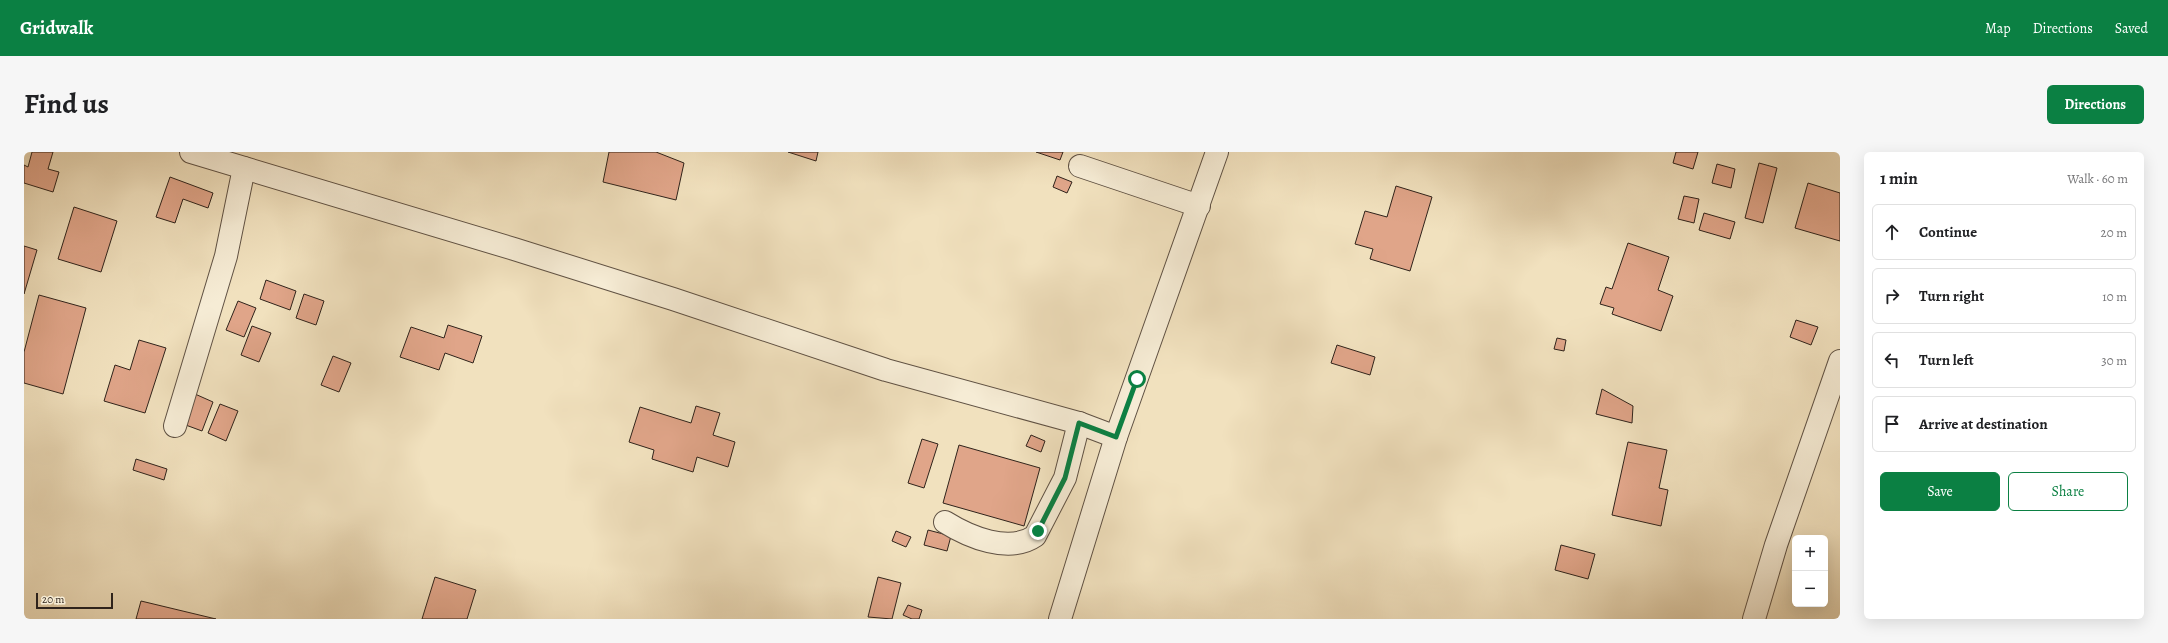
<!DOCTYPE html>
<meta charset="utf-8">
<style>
:root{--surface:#fff;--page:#f6f6f6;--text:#202124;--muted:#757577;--line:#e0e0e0;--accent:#0b8043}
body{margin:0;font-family:Alegreya,serif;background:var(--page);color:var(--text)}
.controls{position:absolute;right:12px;bottom:12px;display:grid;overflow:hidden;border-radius:6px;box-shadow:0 4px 16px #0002}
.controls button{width:36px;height:36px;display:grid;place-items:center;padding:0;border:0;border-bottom:1px solid var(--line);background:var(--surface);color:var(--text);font:20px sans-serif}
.scale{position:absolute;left:12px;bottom:10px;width:77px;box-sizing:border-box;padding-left:4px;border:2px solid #2f231b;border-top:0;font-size:11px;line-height:14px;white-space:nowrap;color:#2f231b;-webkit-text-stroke:3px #f6ecd5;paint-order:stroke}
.stop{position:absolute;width:12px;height:12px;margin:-9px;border:3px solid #0b8043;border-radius:50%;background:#fff}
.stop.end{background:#0b8043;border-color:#fff;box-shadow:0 1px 4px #0008}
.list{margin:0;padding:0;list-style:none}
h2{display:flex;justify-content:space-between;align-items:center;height:52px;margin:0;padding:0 16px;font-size:17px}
h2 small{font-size:13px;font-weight:400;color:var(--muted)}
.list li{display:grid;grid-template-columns:26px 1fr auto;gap:12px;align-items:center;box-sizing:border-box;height:56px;margin:0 8px 8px;padding:0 8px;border:1px solid var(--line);border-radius:6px}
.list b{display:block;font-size:15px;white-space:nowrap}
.list em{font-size:13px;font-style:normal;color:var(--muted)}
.actions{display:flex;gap:8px;padding:12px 16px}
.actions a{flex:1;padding:9px 0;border:1px solid var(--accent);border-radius:6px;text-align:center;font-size:14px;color:var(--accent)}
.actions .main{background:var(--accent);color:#fff}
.icon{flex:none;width:22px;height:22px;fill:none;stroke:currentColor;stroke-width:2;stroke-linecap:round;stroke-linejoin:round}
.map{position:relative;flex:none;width:1816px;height:467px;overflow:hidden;border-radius:6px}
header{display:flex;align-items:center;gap:24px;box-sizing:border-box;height:56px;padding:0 20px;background:var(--accent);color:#fff}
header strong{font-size:19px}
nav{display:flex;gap:22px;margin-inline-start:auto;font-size:14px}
.intro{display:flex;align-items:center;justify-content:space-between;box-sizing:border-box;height:96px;padding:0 24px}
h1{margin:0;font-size:28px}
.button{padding:10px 18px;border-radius:6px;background:var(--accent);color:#fff;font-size:14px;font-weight:700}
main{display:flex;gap:24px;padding:0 24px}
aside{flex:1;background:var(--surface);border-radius:6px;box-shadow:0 4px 16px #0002}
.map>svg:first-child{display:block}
.building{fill:#e0a589;stroke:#2f231b}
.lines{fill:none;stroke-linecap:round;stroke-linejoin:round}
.minor-casing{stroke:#605244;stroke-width:24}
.minor{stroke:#f6ecd5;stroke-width:22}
.route{stroke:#0b8043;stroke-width:5}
</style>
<header>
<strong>Gridwalk</strong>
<nav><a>Map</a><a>Directions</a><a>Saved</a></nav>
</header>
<div class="intro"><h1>Find us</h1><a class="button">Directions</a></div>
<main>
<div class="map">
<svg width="1816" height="467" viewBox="0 0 1816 467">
<rect width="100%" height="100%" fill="#f1e1be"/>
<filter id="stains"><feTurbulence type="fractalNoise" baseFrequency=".005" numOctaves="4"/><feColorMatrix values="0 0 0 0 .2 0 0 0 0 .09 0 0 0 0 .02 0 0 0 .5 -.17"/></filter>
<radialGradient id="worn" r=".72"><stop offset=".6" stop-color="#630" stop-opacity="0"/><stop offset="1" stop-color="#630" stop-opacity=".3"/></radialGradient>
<g class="building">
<polygon points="8,0 29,0 24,17 35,20 29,40 0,31 0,13 4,15"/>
<polygon points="585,0 632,0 660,11 652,48 579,30"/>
<polygon points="764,0 794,0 792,9"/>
<polygon points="1012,0 1039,0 1036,8"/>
<polygon points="1652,0 1674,0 1669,17 1649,11"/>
<polygon points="1735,11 1753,16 1739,71 1721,66"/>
<polygon points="1693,12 1711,17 1707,36 1688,31"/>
<polygon points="1033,24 1048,30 1043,41 1029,35"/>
<polygon points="146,25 189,41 184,56 159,47 151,71 132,65"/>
<polygon points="1784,31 1816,41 1816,89 1771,76"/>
<polygon points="1372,34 1408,45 1386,119 1346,107 1349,97 1331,92 1341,59 1363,65"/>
<polygon points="1660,44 1675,47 1670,71 1654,67"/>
<polygon points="50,55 93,69 77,120 34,107"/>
<polygon points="1680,61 1711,70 1706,87 1675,78"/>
<polygon points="1604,91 1645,105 1634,138 1649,144 1637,179 1588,162 1590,156 1576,152 1582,135 1588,137"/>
<polygon points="0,94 13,98 0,142"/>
<polygon points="242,128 272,139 266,158 236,147"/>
<polygon points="280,142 300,149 292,173 272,166"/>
<polygon points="15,143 62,156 39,242 0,231 0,200"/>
<polygon points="214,149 232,156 220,185 202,178"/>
<polygon points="1772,168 1794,175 1787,193 1766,185"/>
<polygon points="424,173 458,184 449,211 421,201 415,218 376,205 387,175 420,186"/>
<polygon points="228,174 247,181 235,210 217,203"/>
<polygon points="1533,186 1542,188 1540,199 1530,197"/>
<polygon points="115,188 142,196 121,261 80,249 91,213 106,218"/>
<polygon points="1313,193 1351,205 1346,223 1307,211"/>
<polygon points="309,204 327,211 315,240 297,233"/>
<polygon points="1578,237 1609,254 1608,271 1572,262"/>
<polygon points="171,242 189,250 178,279 159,272"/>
<polygon points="196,252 214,259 202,289 184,281"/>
<polygon points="672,254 696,261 689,283 711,290 704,315 673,305 669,320 628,307 630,298 605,290 616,255 667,271"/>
<polygon points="1007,283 1021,289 1017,300 1002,294"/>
<polygon points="898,287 914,292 900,336 884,331"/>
<polygon points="1604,290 1643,298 1635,336 1644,338 1637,374 1588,363"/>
<polygon points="935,293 1016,316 1000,374 919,351"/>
<polygon points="112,307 143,317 140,328 109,318"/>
<polygon points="904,378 927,384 923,399 900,393"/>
<polygon points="872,379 887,385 882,395 868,389"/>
<polygon points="1537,393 1571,402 1564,427 1531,418"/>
<polygon points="411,425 452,438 443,467 398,467"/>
<polygon points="854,425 877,431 868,467 844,465"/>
<polygon points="117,449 192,467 112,467"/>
<polygon points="884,453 898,458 895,467 888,467 879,463"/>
</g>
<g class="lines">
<defs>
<g id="minor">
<polyline points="167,0 490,97 649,147 862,218 1055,271 1092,285"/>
<polyline points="1056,14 1175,54"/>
<polyline points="151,274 202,104 220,16"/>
<path d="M921,370c24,15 64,32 90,14l30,-58 14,-55"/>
<polyline points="1036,467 1092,285 1193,0"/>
<polyline points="1730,467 1752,393 1816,209"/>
</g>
</defs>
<use href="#minor" class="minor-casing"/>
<use href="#minor" class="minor"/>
</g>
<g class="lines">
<polyline class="route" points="1014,379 1041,326 1055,271 1092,285 1113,227"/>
</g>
<rect width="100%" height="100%" filter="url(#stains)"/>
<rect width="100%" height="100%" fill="url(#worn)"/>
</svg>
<div class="controls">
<button>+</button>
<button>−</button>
</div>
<div class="scale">20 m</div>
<div class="stop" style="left:1113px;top:227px"></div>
<div class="stop end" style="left:1014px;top:379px"></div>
</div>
<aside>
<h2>1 min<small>Walk · 60 m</small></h2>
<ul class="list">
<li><svg class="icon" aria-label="ahead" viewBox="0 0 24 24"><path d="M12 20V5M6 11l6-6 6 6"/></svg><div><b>Continue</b></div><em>20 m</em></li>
<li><svg class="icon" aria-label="right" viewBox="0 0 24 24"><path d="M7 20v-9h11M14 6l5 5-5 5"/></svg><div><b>Turn right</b></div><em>10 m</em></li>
<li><svg class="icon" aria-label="left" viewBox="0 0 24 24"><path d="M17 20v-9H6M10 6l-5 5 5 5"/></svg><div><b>Turn left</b></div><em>30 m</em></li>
<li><svg class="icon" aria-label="arrive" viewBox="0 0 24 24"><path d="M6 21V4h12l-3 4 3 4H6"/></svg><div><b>Arrive at destination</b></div></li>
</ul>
<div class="actions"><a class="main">Save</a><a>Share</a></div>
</aside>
</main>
